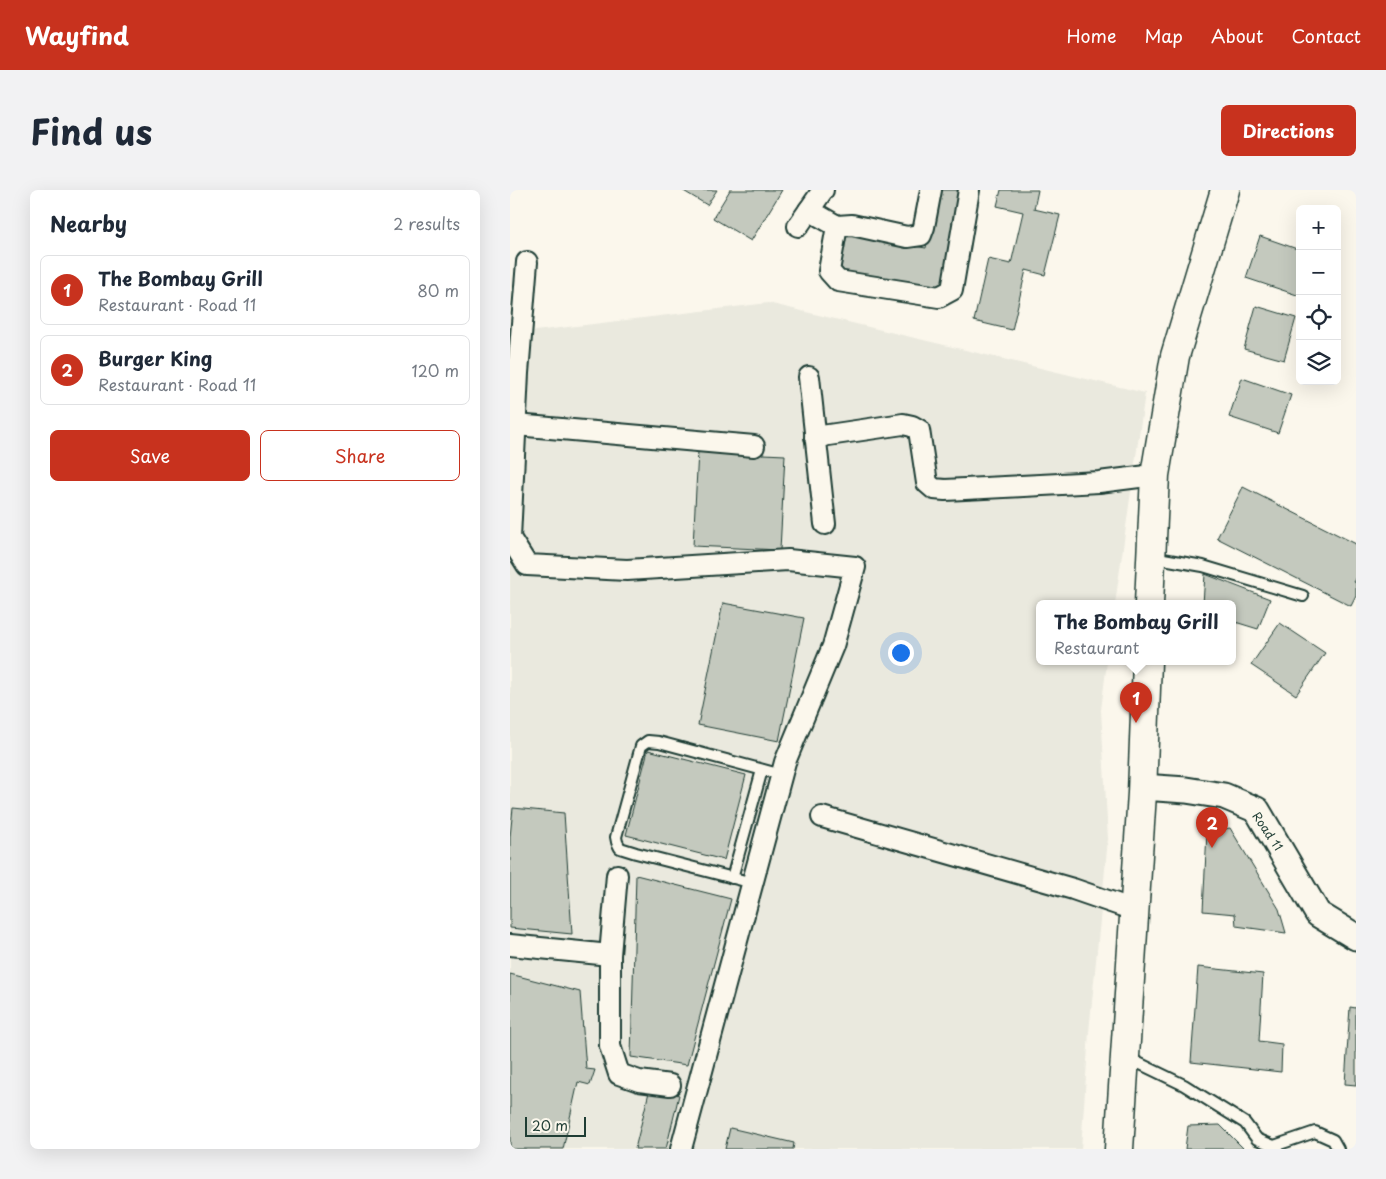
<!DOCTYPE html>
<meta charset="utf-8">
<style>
:root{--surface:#fff;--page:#f2f2f3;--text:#1f2937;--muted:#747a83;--line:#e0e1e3;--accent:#c8321e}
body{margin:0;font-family:"Playpen Sans",sans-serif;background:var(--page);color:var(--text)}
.controls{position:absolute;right:15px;top:15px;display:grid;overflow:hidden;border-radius:8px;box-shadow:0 5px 20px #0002}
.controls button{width:45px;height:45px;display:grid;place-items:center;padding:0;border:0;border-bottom:1px solid var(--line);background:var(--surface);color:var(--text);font:25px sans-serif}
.scale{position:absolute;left:15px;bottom:12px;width:61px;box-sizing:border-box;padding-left:5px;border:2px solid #1f3d34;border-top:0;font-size:14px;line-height:18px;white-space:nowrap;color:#1f3d34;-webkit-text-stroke:4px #fbf7ec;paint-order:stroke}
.you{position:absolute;left:390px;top:462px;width:18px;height:18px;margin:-12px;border:4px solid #fff;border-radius:50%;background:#1a73e8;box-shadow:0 0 0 8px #1a73e833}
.badge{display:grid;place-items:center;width:32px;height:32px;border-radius:50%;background:var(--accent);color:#fff;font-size:16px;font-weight:700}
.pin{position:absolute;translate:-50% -41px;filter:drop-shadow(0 1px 2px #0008)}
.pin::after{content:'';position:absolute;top:26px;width:18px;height:15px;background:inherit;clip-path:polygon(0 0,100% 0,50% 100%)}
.popup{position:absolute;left:526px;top:410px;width:200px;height:65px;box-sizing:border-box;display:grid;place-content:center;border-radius:8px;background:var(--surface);filter:drop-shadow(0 1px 4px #0005);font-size:16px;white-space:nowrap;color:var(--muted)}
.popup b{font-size:19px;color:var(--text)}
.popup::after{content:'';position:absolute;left:50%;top:100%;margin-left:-10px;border:10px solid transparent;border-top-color:var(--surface)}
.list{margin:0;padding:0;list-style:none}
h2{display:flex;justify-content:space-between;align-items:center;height:65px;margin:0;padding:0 20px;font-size:21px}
h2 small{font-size:16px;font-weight:400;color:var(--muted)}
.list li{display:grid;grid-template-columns:32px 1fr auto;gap:15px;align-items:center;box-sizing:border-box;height:70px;margin:0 10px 10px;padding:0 10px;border:1px solid var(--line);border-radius:8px}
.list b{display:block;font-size:19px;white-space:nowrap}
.list p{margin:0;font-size:16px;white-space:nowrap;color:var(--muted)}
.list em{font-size:16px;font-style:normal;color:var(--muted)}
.actions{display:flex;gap:10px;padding:15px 20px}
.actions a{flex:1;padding:11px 0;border:1px solid var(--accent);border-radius:8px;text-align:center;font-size:18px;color:var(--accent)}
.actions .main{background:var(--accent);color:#fff}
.icon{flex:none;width:28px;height:28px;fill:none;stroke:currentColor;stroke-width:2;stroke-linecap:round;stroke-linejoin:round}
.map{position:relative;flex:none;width:846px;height:959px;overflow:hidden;border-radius:8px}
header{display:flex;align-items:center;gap:30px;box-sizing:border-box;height:70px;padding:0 25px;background:var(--accent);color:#fff}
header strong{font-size:24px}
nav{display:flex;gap:28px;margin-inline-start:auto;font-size:18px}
.intro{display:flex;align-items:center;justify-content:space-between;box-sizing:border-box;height:120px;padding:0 30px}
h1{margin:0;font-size:35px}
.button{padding:12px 22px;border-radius:8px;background:var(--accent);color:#fff;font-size:18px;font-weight:700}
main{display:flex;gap:30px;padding:0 30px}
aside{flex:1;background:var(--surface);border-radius:8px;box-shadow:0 5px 20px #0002}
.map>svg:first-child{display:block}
.built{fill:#eae9de}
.building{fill:#c4c9be;stroke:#1f3d34}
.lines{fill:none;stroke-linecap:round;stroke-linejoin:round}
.service-casing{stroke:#1f3d34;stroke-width:14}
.minor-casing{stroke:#1f3d34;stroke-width:24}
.tertiary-casing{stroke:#1f3d34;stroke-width:29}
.secondary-casing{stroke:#1f3d34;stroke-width:31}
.service{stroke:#fbf7ec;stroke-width:10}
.minor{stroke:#fbf7ec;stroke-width:20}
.tertiary{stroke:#fbf7ec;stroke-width:25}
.secondary{stroke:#fbf7ec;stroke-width:28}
.labels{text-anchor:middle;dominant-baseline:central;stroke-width:5;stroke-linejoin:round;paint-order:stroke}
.street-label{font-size:12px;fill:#1f3d34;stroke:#fbf7ec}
</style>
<header>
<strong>Wayfind</strong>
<nav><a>Home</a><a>Map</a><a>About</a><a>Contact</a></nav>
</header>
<div class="intro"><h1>Find us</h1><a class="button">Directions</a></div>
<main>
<aside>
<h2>Nearby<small>2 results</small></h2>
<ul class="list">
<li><span class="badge">1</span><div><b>The Bombay Grill</b><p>Restaurant · Road 11</p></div><em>80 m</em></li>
<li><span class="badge">2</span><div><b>Burger King</b><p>Restaurant · Road 11</p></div><em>120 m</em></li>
</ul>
<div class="actions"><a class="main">Save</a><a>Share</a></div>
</aside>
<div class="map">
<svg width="846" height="959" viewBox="0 0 846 959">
<rect width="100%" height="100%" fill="#fbf7ec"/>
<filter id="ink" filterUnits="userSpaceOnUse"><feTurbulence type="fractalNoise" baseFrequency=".02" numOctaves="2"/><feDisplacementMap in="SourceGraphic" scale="10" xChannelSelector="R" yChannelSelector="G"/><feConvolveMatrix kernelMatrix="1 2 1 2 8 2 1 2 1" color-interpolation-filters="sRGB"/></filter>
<g filter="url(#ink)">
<polygon class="built" points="258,113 635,203 605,414 530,414 530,472 597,472 591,520 598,649 579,842 571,959 0,959 0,144"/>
<g class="building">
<polygon points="172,0 207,0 197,15"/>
<polygon points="220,0 272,0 241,51 203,28"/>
<polygon points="425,0 451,0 434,102 327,85 334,45 416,58"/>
<polygon points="491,0 528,0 524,19 550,25 535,85 516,80 502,140 464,131 478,69 501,74 513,22 487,16"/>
<polygon points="750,46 790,60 790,106 736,88"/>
<polygon points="746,116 786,128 774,170 734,159"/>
<polygon points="732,188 781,205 768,243 719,227"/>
<polygon points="188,261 275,265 270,360 183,356"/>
<polygon points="733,297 846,354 846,389 844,392 846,393 846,406 841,416 707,348"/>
<polygon points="695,384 760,409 748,439 722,431 722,414 693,414"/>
<polygon points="213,413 294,428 269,551 188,535"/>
<polygon points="770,433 815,463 786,505 741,475"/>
<polygon points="138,560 236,585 214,670 116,645"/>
<polygon points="3,618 54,623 62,744 0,738 0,647"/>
<polygon points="720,638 769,719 776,743 726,736 725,724 693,721 697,642"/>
<polygon points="126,685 221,709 177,875 121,867"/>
<polygon points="688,777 753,784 749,851 772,854 771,882 681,872"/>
<polygon points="0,784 70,802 76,879 85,880 80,895 68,892 53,959 0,959"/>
<polygon points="840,817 846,818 846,895 835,894"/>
<polygon points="140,898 169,905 156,959 125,959"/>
<polygon points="710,935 734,959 675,959 678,936"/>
<polygon points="220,938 284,953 283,959 215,959"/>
</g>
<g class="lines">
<defs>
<g id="service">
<polyline points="642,367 693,376 793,406"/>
<polyline points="222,688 252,580"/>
<polyline points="243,693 126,663 110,658 107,652 106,647 131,556 138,551 149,552 272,585"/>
<polyline points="616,867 674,895 735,933 747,949 764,956 805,942 823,950 828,959"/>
</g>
<g id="minor">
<polyline points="299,20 327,36 342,35 397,47 411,45 414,37 421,0"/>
<polyline points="288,36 313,0"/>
<polyline points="327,36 319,81 328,91 429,107 442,100 459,0"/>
<polyline points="17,72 8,183 0,348 17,375 117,380 278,370 345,377 323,456 275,572 171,959"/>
<polyline points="299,187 315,334"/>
<polyline points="6,235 244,256"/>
<polyline points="305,247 393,234 402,236 409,240 417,293 424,299 435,300 589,292 645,285"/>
<polyline points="312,627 563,699 624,720"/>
<polyline points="107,685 100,765 100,856 109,884 129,891 160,895"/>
<polyline points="0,755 100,765"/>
</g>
<polyline id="tertiary" points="632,597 676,600 714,606 747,620 808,724 846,747"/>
<g id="secondary">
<polyline points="639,414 645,285 665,166 715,0"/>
<polyline points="609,959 632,603 637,472"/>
</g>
</defs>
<use href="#service" class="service-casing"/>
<use href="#minor" class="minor-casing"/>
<use href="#tertiary" class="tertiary-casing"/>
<use href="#secondary" class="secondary-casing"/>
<use href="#service" class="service"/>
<use href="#minor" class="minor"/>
<use href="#tertiary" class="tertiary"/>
<use href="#secondary" class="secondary"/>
</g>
</g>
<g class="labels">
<g class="street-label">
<text transform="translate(758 641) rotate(56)">Road 11</text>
</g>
</g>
</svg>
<div class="controls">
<button>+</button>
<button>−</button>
<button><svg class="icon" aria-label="locate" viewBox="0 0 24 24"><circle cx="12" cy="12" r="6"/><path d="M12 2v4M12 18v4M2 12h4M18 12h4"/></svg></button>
<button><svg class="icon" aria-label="layers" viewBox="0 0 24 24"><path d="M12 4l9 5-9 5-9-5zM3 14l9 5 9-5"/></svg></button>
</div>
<div class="scale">20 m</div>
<div class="you"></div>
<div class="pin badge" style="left:626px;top:533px">1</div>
<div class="popup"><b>The Bombay Grill</b>Restaurant</div>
<div class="pin badge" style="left:702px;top:658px">2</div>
</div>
</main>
